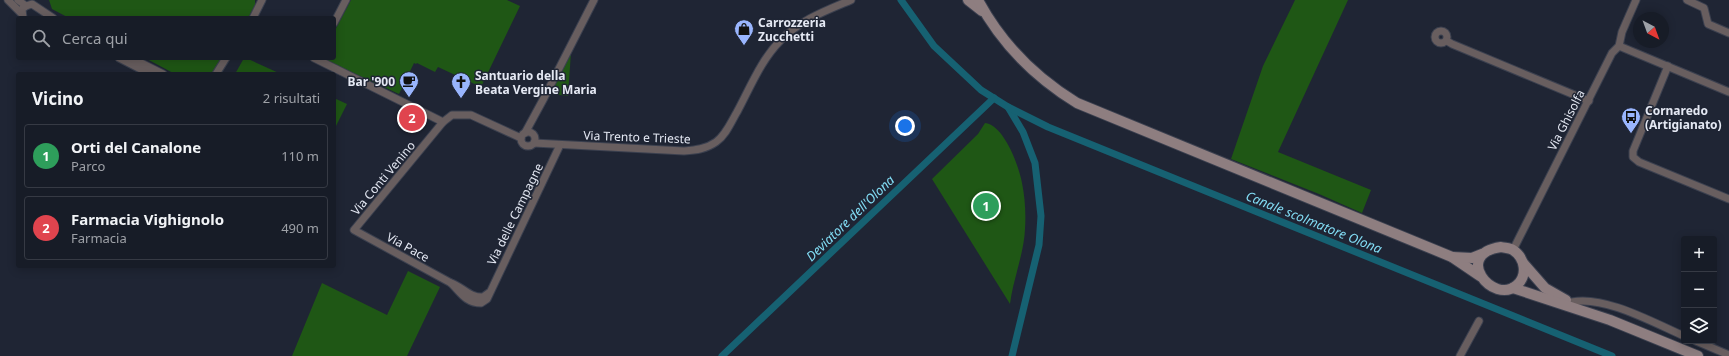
<!DOCTYPE html>
<html lang="it">
<meta charset="utf-8">
<style>
:root{--surface:#171c27;--page:#20252f;--text:#f1f3f6;--muted:#9ea1a7;--line:#363a44;--accent:#1a73e8}
body{margin:0;font-family:"Noto Sans",sans-serif;background:var(--page);color:var(--text)}
.controls{position:absolute;right:12px;bottom:12px;display:grid;overflow:hidden;border-radius:4px;box-shadow:0 2px 10px #0003}
.controls button{width:36px;height:36px;display:grid;place-items:center;padding:0;border:0;border-bottom:1px solid var(--line);background:var(--surface);color:var(--text);font:20px sans-serif}
.compass{position:absolute;left:1633px;top:12px;width:36px;height:36px;border-radius:50%;background:var(--surface);box-shadow:0 2px 10px #0003;rotate:139deg}
.you{position:absolute;left:905px;top:126px;width:14px;height:14px;margin:-10px;border:3px solid #fff;border-radius:50%;background:#1a73e8;box-shadow:0 0 0 6px #1a73e833}
.badge{display:grid;place-items:center;width:26px;height:26px;border-radius:50%;background:var(--accent);color:#fff;font-size:13px;font-weight:700}
.pin{position:absolute;translate:-50% -50%;border:2px solid #fff;box-shadow:0 1px 4px #0006}
.list{margin:0;padding:0;list-style:none}
h2{display:flex;justify-content:space-between;align-items:center;height:52px;margin:0;padding:0 16px;font-size:17px}
h2 small{font-size:13px;font-weight:400;color:var(--muted)}
.list li{display:grid;grid-template-columns:26px 1fr auto;gap:12px;align-items:center;box-sizing:border-box;height:64px;margin:0 8px 8px;padding:0 8px;border:1px solid var(--line);border-radius:4px}
.list b{display:block;font-size:15px;white-space:nowrap}
.list p{margin:0;font-size:13px;white-space:nowrap;color:var(--muted)}
.list em{font-size:13px;font-style:normal;color:var(--muted)}
.icon{flex:none;width:22px;height:22px;fill:none;stroke:currentColor;stroke-width:2;stroke-linecap:round;stroke-linejoin:round}
.map{position:relative;flex:none;width:1729px;height:356px;overflow:hidden}
.search{position:absolute;background:var(--surface);box-shadow:0 2px 10px #0003;left:16px;top:16px;width:320px;height:44px;display:flex;align-items:center;gap:10px;box-sizing:border-box;padding:0 14px;border-radius:4px;color:var(--muted);font-size:15px}
.panel{position:absolute;background:var(--surface);box-shadow:0 2px 10px #0003;left:16px;top:72px;width:320px;height:196px;border-radius:4px}
.map>svg:first-child{display:block}
.green{fill:#1f5715}
.lines{fill:none;stroke-linecap:round;stroke-linejoin:round}
.canal{stroke:#166172;stroke-width:7}
.street-casing{stroke:#3b404f;stroke-width:9}
.secondary-casing{stroke:#3b404f;stroke-width:12}
.street{stroke:#685e5f;stroke-width:7}
.secondary{stroke:#8e7e80;stroke-width:10}
.labels{text-anchor:middle;dominant-baseline:central;stroke-width:3;stroke-linejoin:round;paint-order:stroke}
.poi-label{font-size:12px;font-weight:bold;fill:#e4e8f3;stroke:#1f2534;text-anchor:start}
.street-label{font-size:12px;fill:#e4e8f3;stroke:#1f2534}
.water-label{font-size:13px;font-style:italic;fill:#82dcf4;stroke:#1f2534}
</style>
<div class="map">
<svg width="1729" height="356" viewBox="0 0 1729 356">
<rect width="100%" height="100%" fill="#1f2534"/>
<g class="green">
<polygon points="49,0 255,0 255,5 248,18 69,18 52,9"/>
<polygon points="351,0 468,0 466,4 468,0 507,0 520,6 481,87 438,67 435,72 417,63 416,64 414,63 399,94 323,59 334,58 334,32"/>
<polygon points="1295,0 1348,0 1278,152 1371,190 1362,213 1319,194 1231,159 1263,66"/>
<polygon points="571,52 568,96 551,94"/>
<polygon points="145,58 221,58 212,74 175,74"/>
<polygon points="244,58 246,58 281,74 235,74"/>
<polygon points="334,98 347,104 334,130"/>
<path d="M985,123c19,2 34,43 37,60 3,14 4,31 3,46 -1,25 -12,50 -15,75l-78,-125 46,-45z"/>
<polygon points="408,271 440,287 407,356 292,356 322,283 387,315"/>
</g>
<g class="lines">
<g class="canal">
<polyline points="901,0 934,46 981,90 1008,107 1023,132 1035,163 1041,216 1039,245 1012,356"/>
<polyline points="1008,107 1048,127 1612,356"/>
<polyline points="722,356 994,98"/>
</g>
<defs>
<g id="street">
<polyline points="8,0 21,13"/>
<polyline points="18,0 26,6"/>
<polyline points="1687,0 1704,8 1708,24 1729,33"/>
<polyline points="23,18 22,9 26,6 32,4 53,18"/>
<polyline points="253,18 262,0"/>
<polyline points="334,23 346,0"/>
<circle cx="1441" cy="37" r="6"/>
<polyline points="1447,41 1452,44 1589,101"/>
<polyline points="1619,46 1729,92"/>
<polyline points="119,58 150,74"/>
<polyline points="131,58 163,74"/>
<polyline points="314,58 443,122"/>
<polyline points="1668,66 1633,151 1633,157 1639,162 1729,199"/>
<polyline points="216,74 226,58"/>
<circle cx="528" cy="139" r="7"/>
<polyline points="525,133 544,98 594,0"/>
<path d="M534,143l150,8c12,-1 22,-2 32,-9 10,-7 15,-20 21,-30 13,-24 24,-52 43,-71 20,-21 45,-30 71,-41"/>
<polyline points="1513,250 1612,53 1619,46 1622,32 1636,0"/>
<polyline points="451,283 354,230 443,122 452,115 471,115 521,138"/>
<path d="M490,292l-7,5c-13,1 -20,-10 -32,-14 10,10 15,20 30,20l6,-4 73,-154"/>
<path d="M1572,302c32,-7 82,21 112,34"/>
<polyline points="1696,341 1729,355"/>
<polyline points="1460,356 1479,321"/>
</g>
<g id="secondary">
<polyline points="968,0 982,11"/>
<path d="M978,0c23,43 58,78 99,103l375,154 28,19"/>
<path d="M1501,247c4,1 9,1 12,3 12,8 15,25 4,35 -24,21 -65,-31 -16,-38z"/>
<polyline points="1452,257 1472,258 1482,254"/>
<polyline points="1524,264 1545,288 1566,300"/>
<polyline points="1513,288 1610,320 1698,356"/>
</g>
</defs>
<use href="#street" class="street-casing"/>
<use href="#secondary" class="secondary-casing"/>
<use href="#street" class="street"/>
<use href="#secondary" class="secondary"/>
</g>
<defs>
<symbol id="shop-pin" viewBox="-11 -11 22 30"><path d="M0 17L-7.5 6A9.5 9.5 0 1 1 7.5 6Z" fill="#99b5fd" stroke="#1f2534"/><path d="M-5-2.5h2.3a2.7 3.5 0 0 1 5.4 0H5L5.5 6h-11ZM-1.5-2.5h3a1.5 2.3 0 0 0-3 0Z" fill="#111"/></symbol>
<symbol id="cafe-pin" viewBox="-11 -11 22 30"><path d="M0 17L-7.5 6A9.5 9.5 0 1 1 7.5 6Z" fill="#99b5fd" stroke="#1f2534"/><path d="M-5.5-4.5H6V0H3Q3 3.5 0 3.5H-2.5Q-5.5 3.5-5.5 0ZM3-3.2v2h1.7v-2ZM-6 4.5H4V6H-6Z" fill="#111"/></symbol>
<symbol id="church-pin" viewBox="-11 -11 22 30"><path d="M0 17L-7.5 6A9.5 9.5 0 1 1 7.5 6Z" fill="#99b5fd" stroke="#1f2534"/><path d="M-1.2-6h2.4v3.5h3.3v2.4h-3.3V6h-2.4V-.1h-3.3v-2.4h3.3Z" fill="#111"/></symbol>
<symbol id="bus-pin" viewBox="-11 -11 22 30"><path d="M0 17L-7.5 6A9.5 9.5 0 1 1 7.5 6Z" fill="#99b5fd" stroke="#1f2534"/><path d="M-5-6H5V4H4V6H2V4H-2V6H-4V4H-5ZM-3.5-4V0h7V-4ZM-3.5 1.2v1.5H-2V1.2ZM2 1.2v1.5H3.5V1.2Z" fill="#111"/></symbol>
</defs>
<g fill-rule="evenodd">
<use href="#shop-pin" x="733" y="18" width="22" height="30"/>
<use href="#cafe-pin" x="398" y="70" width="22" height="30"/>
<use href="#church-pin" x="450" y="71" width="22" height="30"/>
<use href="#bus-pin" x="1620" y="106" width="22" height="30"/>
</g>
<g class="labels">
<g class="poi-label">
<text x="758" y="22">Carrozzeria<tspan x="758" dy="14">Zucchetti</tspan></text>
<text x="475" y="75">Santuario della<tspan x="475" dy="14">Beata Vergine Maria</tspan></text>
<text x="395" y="81" text-anchor="end">Bar '900</text>
<text x="1645" y="110">Cornaredo<tspan x="1645" dy="14">(Artigianato)</tspan></text>
</g>
<g class="street-label">
<text transform="translate(1566 120) rotate(-63)">Via Ghisolfa</text>
<text transform="translate(637 137) rotate(2)">Via Trento e Trieste</text>
<text transform="translate(383 178) rotate(-50)">Via Conti Venino</text>
<text transform="translate(515 214) rotate(-64)">Via delle Campagne</text>
<text transform="translate(408 247) rotate(29)">Via Pace</text>
</g>
<g class="water-label">
<text transform="translate(850 218) rotate(-44)">Deviatore dell'Olona</text>
<text transform="translate(1314 222) rotate(22)">Canale scolmatore Olona</text>
</g>
</g>
</svg>
<div class="controls">
<button>+</button>
<button>−</button>
<button><svg class="icon" aria-label="layers" viewBox="0 0 24 24"><path d="M12 4l9 5-9 5-9-5zM3 14l9 5 9-5"/></svg></button>
</div>
<svg class="compass" viewBox="-18 -18 36 36"><path d="M0-13l5 13h-10z" fill="#e53935"/><path d="M0 13l5-13h-10z" fill="#9ea1a7"/></svg>
<div class="you"></div>
<div class="pin badge" style="left:986px;top:206px;background:#2e9e5b">1</div>
<div class="pin badge" style="left:412px;top:118px;background:#e0444e">2</div>
<div class="search"><svg class="icon" aria-label="search" viewBox="0 0 24 24"><circle cx="10" cy="10" r="6"/><path d="M15 15l6 6"/></svg>Cerca qui</div>
<section class="panel">
<h2>Vicino<small>2 risultati</small></h2>
<ul class="list">
<li><span class="badge" style="background:#2e9e5b">1</span><div><b>Orti del Canalone</b><p>Parco</p></div><em>110 m</em></li>
<li><span class="badge" style="background:#e0444e">2</span><div><b>Farmacia Vighignolo</b><p>Farmacia</p></div><em>490 m</em></li>
</ul>
</section>
</div>
